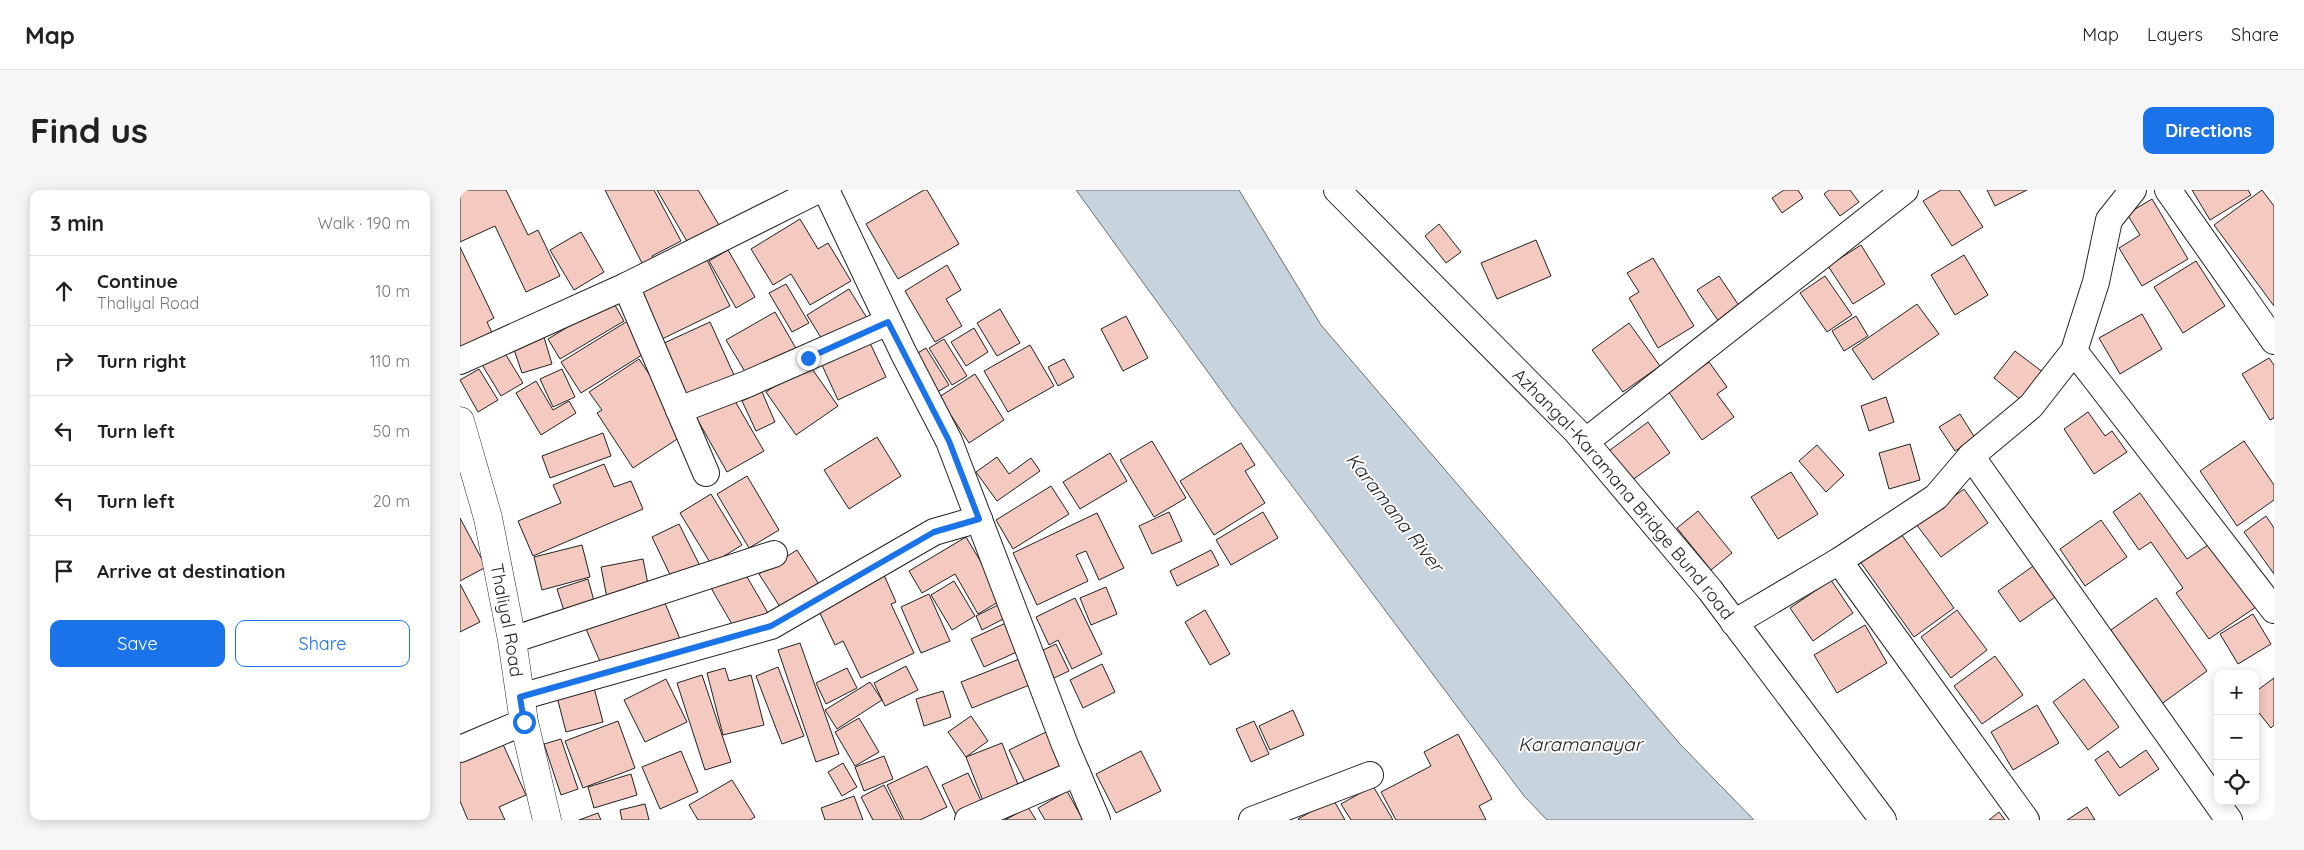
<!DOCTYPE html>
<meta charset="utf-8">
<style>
:root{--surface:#fff;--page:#f6f6f6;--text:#202124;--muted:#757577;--line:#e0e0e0;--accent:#1a73e8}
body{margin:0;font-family:Quicksand,sans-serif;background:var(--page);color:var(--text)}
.controls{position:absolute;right:15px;bottom:15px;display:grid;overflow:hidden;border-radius:10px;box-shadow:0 2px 12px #0003}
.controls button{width:45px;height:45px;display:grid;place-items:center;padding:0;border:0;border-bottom:1px solid var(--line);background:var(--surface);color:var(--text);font:25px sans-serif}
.stop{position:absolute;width:15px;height:15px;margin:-11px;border:4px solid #1a73e8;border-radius:50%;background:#fff}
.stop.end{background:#1a73e8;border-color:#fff;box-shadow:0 1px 5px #0008}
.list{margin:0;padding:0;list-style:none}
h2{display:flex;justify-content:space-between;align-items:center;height:65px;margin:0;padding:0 20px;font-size:21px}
h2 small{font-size:16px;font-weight:400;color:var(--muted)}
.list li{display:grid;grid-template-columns:32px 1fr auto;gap:15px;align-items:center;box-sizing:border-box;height:70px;padding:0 20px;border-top:1px solid var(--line)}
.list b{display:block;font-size:19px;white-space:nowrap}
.list p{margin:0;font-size:16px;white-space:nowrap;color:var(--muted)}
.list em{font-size:16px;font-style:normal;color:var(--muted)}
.actions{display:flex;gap:10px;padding:15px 20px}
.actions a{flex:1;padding:11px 0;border:1px solid var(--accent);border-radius:10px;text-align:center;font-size:18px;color:var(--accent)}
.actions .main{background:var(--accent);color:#fff}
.icon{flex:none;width:28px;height:28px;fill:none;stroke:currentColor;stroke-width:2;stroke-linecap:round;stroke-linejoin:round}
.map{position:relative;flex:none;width:1814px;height:630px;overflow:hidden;border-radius:10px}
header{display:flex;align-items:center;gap:30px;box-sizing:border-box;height:70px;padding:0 25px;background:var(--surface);border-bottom:1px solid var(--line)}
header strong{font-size:24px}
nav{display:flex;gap:28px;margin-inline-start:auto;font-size:18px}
.intro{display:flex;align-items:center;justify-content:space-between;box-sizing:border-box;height:120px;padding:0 30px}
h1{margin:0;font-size:35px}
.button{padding:12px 22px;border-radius:10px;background:var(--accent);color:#fff;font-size:18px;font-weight:700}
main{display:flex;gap:30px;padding:0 30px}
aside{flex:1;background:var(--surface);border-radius:10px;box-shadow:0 2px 12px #0003}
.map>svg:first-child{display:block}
.water{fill:#c7d3dd;stroke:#6f6f6f}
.building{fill:#f3c9c0;stroke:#222}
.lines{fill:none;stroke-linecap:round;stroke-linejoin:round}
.street-casing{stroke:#222;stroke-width:28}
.secondary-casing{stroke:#222;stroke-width:29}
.street{stroke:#fff;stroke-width:26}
.secondary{stroke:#fff;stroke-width:28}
.route{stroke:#1a73e8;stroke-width:6}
.labels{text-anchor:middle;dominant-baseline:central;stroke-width:4;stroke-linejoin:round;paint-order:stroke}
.street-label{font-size:18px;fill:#222;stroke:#fff}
.water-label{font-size:19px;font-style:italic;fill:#222;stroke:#fff}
</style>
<header>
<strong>Map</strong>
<nav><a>Map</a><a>Layers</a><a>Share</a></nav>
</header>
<div class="intro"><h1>Find us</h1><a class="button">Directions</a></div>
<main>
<aside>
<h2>3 min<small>Walk · 190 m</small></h2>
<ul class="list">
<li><svg class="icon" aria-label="ahead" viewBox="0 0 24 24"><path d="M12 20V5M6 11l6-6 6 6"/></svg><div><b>Continue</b><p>Thaliyal Road</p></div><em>10 m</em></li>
<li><svg class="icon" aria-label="right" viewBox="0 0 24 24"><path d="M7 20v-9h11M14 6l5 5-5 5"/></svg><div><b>Turn right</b></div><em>110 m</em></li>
<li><svg class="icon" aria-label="left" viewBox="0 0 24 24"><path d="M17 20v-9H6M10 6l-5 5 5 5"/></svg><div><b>Turn left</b></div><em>50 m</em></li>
<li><svg class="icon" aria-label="left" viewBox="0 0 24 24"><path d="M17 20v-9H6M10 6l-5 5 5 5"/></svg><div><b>Turn left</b></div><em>20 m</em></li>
<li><svg class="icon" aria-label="arrive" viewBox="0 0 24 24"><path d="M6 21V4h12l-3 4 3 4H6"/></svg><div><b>Arrive at destination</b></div></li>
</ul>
<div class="actions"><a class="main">Save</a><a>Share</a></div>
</aside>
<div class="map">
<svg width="1814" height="630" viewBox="0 0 1814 630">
<rect width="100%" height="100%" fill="#fff"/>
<polygon class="water" points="616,0 779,0 861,135 1220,554 1294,630 1087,630 1064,606 779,225"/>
<g class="building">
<polygon points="0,0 46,0 68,45 78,40 100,86 66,102 35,36 0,52"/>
<polygon points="145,0 194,0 221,51 192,66 196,75 186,81"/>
<polygon points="197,0 238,0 259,35 228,53"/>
<polygon points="464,0 467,0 499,54 438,89 406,34"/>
<polygon points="1324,0 1338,0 1343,8 1322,23 1312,8"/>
<polygon points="1369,0 1390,0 1399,12 1380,26 1364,4"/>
<polygon points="1481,0 1499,0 1523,37 1492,56 1463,11"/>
<polygon points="1527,0 1567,0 1535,16"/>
<polygon points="1732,0 1788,0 1791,5 1750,30"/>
<polygon points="1802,0 1814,16 1814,116 1754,35"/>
<polygon points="1692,9 1728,69 1682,96 1659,58 1680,45 1667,24"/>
<polygon points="340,29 358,59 368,53 391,91 350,115 331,84 313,95 291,59"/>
<polygon points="979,34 1001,62 986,73 965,46"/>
<polygon points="121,42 144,82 114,100 90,60"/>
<polygon points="1076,50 1091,86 1037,109 1021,73"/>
<polygon points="1401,55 1425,94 1393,114 1368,76"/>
<polygon points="0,57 34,128 27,132 34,147 0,163"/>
<polygon points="268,60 295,107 276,118 249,71"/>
<polygon points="1504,65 1528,105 1495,125 1471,85"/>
<polygon points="1193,68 1234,136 1198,158 1169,108 1179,102 1167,83"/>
<polygon points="247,70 270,116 200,150 177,105"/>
<polygon points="1736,71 1765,116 1723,143 1694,97"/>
<polygon points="487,75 501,100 486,109 502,136 475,152 445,101"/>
<polygon points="1259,86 1282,120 1261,135 1237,100"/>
<polygon points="1365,86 1392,125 1367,142 1340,103"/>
<polygon points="326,94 349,133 332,142 309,103"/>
<polygon points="389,99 407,128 365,154 347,125"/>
<polygon points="152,110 164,131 100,169 88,149"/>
<polygon points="1457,114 1479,144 1413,190 1392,159"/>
<polygon points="540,119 560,153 537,166 517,133"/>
<polygon points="315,122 338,162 290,190 266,150"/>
<polygon points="1682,124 1702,159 1660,184 1639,148"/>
<polygon points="666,126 688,168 663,181 641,139"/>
<polygon points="1396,126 1408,146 1384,161 1372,141"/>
<polygon points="171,129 190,160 121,203 101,172"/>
<polygon points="250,132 274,185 226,207 202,154"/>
<polygon points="1169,133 1200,176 1163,202 1132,160"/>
<polygon points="514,138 528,162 506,176 491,152"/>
<polygon points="83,144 92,174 62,183 52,154"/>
<polygon points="484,149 507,186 492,195 469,158"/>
<polygon points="410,153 426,187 378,210 362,175"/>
<polygon points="570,155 594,196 548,222 524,181"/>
<polygon points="466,158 489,195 474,204 451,167"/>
<polygon points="43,160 63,193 41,206 21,173"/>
<polygon points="1555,161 1584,183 1562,211 1534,188"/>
<polygon points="1809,168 1814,175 1814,228 1810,230 1782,184"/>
<polygon points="179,169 228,242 173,278 137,223 142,220 129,202"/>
<polygon points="604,169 614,187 598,196 588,177"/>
<polygon points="1249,172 1267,197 1257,204 1274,227 1242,250 1208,201"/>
<polygon points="348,173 378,216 336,245 306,202"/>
<polygon points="19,179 38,210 18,222 0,190"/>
<polygon points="102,179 115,207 93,217 80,189"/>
<polygon points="515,184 544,230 509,253 479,207"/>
<polygon points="76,191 93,220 109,211 116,223 81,245 56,203"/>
<polygon points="302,202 315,232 296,241 282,211"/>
<polygon points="272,206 304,261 267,282 236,227"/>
<polygon points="1426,207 1434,232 1409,241 1401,216"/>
<polygon points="1628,222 1645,246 1652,241 1667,262 1634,284 1604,239"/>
<polygon points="1500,224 1515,248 1495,261 1479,237"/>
<polygon points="1188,232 1210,263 1168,293 1146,263"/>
<polygon points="143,243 151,266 90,288 82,266"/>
<polygon points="417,247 441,286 389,319 364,280"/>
<polygon points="692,251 726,308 694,327 660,270"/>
<polygon points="1784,251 1814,295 1814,310 1777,336 1740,281"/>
<polygon points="781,253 795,275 785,281 805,313 754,345 720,291"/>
<polygon points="1450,254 1460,290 1429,299 1419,263"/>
<polygon points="1357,255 1384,285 1366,302 1339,271"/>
<polygon points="650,263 667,291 620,319 603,292"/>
<polygon points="537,267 549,284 571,268 580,281 537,311 516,282"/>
<polygon points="144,274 154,297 171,291 183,319 73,366 58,331 101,313 93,295"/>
<polygon points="1331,282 1358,324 1318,349 1291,307"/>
<polygon points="287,286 319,340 289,358 257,304"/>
<polygon points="591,296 609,324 553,359 536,330"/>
<polygon points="1504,299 1528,333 1481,367 1456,334"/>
<polygon points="1680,303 1727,369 1751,353 1796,417 1749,449 1716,403 1723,398 1691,352 1679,360 1653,322"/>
<polygon points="251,304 282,355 251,374 220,323"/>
<polygon points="1238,321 1272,363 1251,380 1217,338"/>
<polygon points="709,322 722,351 692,364 679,336"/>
<polygon points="803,322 818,348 771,375 756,350"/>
<polygon points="637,323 664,378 639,390 626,361 616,365 628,391 577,415 553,363"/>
<polygon points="1806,326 1814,338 1814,384 1784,342"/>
<polygon points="0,328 26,377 0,391"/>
<polygon points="1641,330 1667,367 1625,396 1600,359"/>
<polygon points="219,334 241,378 213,391 192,347"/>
<polygon points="1439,341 1494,418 1454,447 1399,370"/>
<polygon points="506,347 543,409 518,424 495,384 462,403 449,381"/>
<polygon points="122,355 130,387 82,400 74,367"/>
<polygon points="337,360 362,399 324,423 299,384"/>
<polygon points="751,360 759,375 717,396 710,381"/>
<polygon points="183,369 189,399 147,408 141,377"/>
<polygon points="1576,374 1598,405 1560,432 1538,401"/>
<polygon points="283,380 308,423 276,441 251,398"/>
<polygon points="424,385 436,412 431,414 454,463 401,488 383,451 375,455 357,417"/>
<polygon points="128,389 137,422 107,430 97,399"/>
<polygon points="1371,390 1393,423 1353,451 1330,418"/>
<polygon points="494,391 515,426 492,440 471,405"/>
<polygon points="0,394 20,432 0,442"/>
<polygon points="646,397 657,424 631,435 620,408"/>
<polygon points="469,404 490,451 461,463 441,417"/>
<polygon points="202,406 220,449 144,481 126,439"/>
<polygon points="615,408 642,464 612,479 598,450 589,455 576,427"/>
<polygon points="1696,408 1747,481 1700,515 1648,442"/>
<polygon points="540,414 547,427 522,440 516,426"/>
<polygon points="745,420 770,464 750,475 725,432"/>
<polygon points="1497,420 1527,460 1491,488 1461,447"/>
<polygon points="1793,424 1811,454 1778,474 1760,444"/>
<polygon points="548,432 561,460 524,477 511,449"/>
<polygon points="1405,435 1427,473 1377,503 1354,465"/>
<polygon points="340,453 379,564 356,572 318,460"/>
<polygon points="596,454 609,481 594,488 581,461"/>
<polygon points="1535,466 1563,505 1522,534 1494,496"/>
<polygon points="562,468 572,494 512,518 501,492"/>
<polygon points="642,474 655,502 623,518 610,490"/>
<polygon points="446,476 458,500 425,516 414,493"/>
<polygon points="318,477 344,546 322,554 296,486"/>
<polygon points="265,478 269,491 291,485 304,535 263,545 247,483"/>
<polygon points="387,478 397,498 366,514 356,493"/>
<polygon points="242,485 271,572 245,580 217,493"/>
<polygon points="1814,488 1814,535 1811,538 1795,518 1795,502"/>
<polygon points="206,489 227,532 185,552 164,510"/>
<polygon points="1624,489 1659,537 1628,560 1593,512"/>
<polygon points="410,492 422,510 377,539 365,520"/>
<polygon points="133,494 143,532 106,542 96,503"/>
<polygon points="483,501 491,527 464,536 456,509"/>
<polygon points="1577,515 1599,553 1553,580 1531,542"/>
<polygon points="833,520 844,545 810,560 799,536"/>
<polygon points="511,526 528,551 506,567 488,542"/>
<polygon points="399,528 419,562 395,576 375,542"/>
<polygon points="158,531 175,578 123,598 105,551"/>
<polygon points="794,531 809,564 791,572 776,539"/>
<polygon points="590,540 608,577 566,594 549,560"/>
<polygon points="998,544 1032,609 1019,616 1026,630 936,630 921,602 971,576 964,562"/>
<polygon points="101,549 118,599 101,605 84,554"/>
<polygon points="41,550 66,605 39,617 45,630 8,630 0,611 0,569"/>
<polygon points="542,553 559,597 523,611 506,567"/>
<polygon points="1686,560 1699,579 1659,606 1635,570 1648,561 1660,578"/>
<polygon points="221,561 238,602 200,619 182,577"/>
<polygon points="681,561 701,601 656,623 636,584"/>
<polygon points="424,566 433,589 404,601 395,577"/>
<polygon points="383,573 397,597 382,606 368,582"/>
<polygon points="467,576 487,617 460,630 444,630 427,595"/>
<polygon points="508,583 522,613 496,625 482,595"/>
<polygon points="171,584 177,605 134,618 128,597"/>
<polygon points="272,590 295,627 290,630 238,630 229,615"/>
<polygon points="424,595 442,630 413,630 401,607"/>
<polygon points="913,596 933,630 891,630 881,614"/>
<polygon points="607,601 623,630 585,630 578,618"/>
<polygon points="394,606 403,630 365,630 361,618"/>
<polygon points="873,609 885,630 839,630 838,629"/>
<polygon points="185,614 189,630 162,630 160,620"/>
<polygon points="568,617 576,630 545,630"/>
<polygon points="1627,617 1635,630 1607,630"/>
<polygon points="1539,622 1545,630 1529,630"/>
<polygon points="138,623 141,630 119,630"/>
</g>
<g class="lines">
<defs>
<g id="street">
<polyline points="366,0 443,162 489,251 605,555 637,630"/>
<path id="s1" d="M877,0l239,241 134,159 173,230"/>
<polyline points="1708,0 1814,151"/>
<polyline points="166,96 246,283"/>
<polyline points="1614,161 1814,420"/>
<polyline points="0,171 166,96 358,0"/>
<polyline points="219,220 287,194 428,132"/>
<polyline points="1125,252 1445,0"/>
<polyline points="1511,266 1769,630"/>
<polyline points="1379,371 1566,630"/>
<polyline points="1274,433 1379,371 1476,307 1511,266 1571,216 1614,161 1636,92 1649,30 1673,0"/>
<polyline points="52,450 314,364"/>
<polyline points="60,507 311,436 474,342 519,329"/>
<polyline points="0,559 64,532"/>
<polyline points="508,630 617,583"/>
<polyline points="792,630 910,585"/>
</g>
<g id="secondary">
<path id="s2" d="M0,231l28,97 24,122 12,82 23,98"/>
</g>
</defs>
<use href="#street" class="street-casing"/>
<use href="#secondary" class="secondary-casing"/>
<use href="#street" class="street"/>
<use href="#secondary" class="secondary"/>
</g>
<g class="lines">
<polyline class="route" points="64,532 60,507 311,436 474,342 519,329 489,251 428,132 348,168"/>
</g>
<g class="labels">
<g class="street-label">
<text stroke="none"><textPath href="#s1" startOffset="418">Azhangal-Karamana Bridge Bund road</textPath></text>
<text stroke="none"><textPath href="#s2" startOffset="205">Thaliyal Road</textPath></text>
</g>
<g class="water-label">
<text transform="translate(935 322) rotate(52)">Karamana River</text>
<text x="1120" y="554">Karamanayar</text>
</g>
</g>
</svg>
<div class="controls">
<button>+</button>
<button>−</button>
<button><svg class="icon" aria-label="locate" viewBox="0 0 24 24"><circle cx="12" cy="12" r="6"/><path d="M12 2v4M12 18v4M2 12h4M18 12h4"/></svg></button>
</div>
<div class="stop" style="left:64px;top:532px"></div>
<div class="stop end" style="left:348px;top:168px"></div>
</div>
</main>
